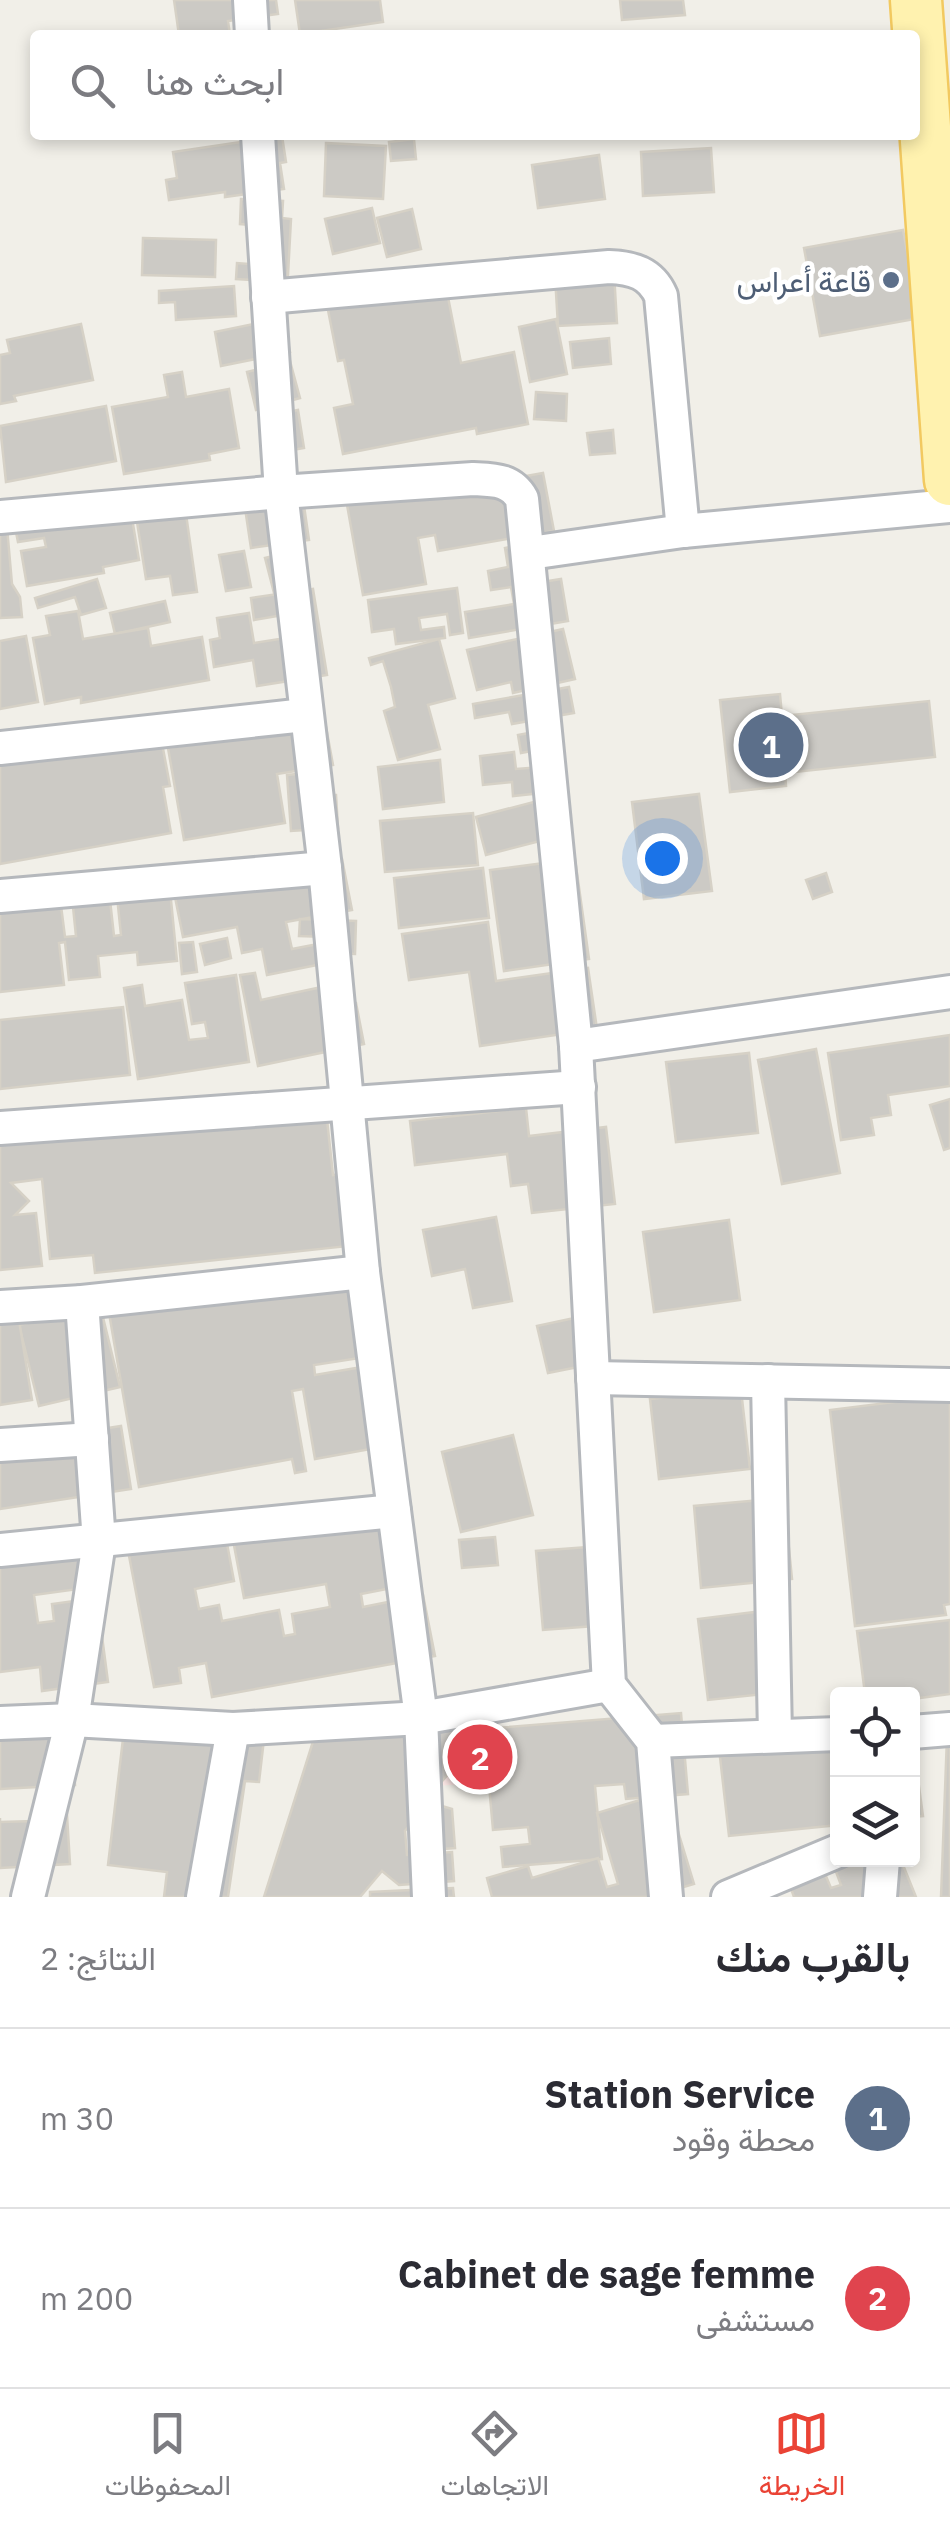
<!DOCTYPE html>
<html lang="ar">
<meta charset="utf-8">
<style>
:root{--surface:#fff;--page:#f7f7f7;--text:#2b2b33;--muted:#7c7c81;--line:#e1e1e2;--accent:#ea4335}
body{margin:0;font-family:"IBM Plex Sans",Vazirmatn,sans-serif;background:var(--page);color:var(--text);direction:rtl}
.controls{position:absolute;right:30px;bottom:30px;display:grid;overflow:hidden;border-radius:10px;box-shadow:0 5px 15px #0003}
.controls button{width:90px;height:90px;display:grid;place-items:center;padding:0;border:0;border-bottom:2px solid var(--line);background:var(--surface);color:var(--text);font:50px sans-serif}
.you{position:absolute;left:662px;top:858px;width:35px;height:35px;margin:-25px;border:8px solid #fff;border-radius:50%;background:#1a73e8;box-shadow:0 0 0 15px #1a73e833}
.badge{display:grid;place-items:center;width:65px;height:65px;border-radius:50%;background:var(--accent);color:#fff;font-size:32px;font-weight:700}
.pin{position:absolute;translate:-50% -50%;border:5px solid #fff;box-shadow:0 2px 10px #0006}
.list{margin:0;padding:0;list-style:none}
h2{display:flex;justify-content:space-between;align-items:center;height:130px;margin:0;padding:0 40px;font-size:42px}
h2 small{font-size:32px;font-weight:400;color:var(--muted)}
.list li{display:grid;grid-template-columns:65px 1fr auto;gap:30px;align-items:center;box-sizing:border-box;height:180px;padding:0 40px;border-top:2px solid var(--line)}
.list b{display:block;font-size:38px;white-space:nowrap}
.list p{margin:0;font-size:32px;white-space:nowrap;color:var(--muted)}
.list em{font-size:32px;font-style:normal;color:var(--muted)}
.icon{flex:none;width:55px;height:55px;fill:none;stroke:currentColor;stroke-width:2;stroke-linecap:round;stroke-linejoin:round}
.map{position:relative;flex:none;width:950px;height:1897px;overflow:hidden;direction:ltr}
.search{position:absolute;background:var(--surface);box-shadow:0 5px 15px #0003;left:30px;right:30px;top:30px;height:110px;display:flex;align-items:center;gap:25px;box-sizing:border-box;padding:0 35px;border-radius:10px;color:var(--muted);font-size:38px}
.sheet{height:490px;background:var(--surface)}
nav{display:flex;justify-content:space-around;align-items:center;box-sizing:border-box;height:140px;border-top:2px solid var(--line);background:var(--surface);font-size:28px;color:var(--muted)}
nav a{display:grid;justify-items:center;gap:5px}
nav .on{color:var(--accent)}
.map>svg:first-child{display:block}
.medical{fill:#fce8e6}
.building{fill:#cccac5;stroke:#d6d1c6;stroke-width:2.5}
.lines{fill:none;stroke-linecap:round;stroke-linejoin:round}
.minor-casing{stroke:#b5b8bc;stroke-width:38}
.primary-casing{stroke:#f2c960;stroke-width:55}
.minor{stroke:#fff;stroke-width:32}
.primary{stroke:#fff2af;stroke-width:50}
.service-dot{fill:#5c6f8a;stroke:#fff;stroke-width:4}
.labels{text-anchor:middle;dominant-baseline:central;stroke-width:9;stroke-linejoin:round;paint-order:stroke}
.service-label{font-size:30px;fill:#4e5e75;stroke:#fff;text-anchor:end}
</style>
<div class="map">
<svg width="950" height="1897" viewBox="0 0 950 1897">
<rect width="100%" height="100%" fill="#f1efe8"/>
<polygon class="medical" points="524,1727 529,1780 436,1786 432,1734"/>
<g class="building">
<polygon points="174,0 276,0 278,14 228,21 230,35 179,35"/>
<polygon points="295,0 380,0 383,22 300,34"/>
<polygon points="620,0 683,0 685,15 622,20"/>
<polygon points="282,136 286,162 280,163 284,189 225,197 225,192 169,200 166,180 177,178 173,152"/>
<polygon points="414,139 416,159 391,161 389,142"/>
<polygon points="326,143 386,146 383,199 324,196"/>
<polygon points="711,148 714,192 643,196 641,152"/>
<polygon points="599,155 605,199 538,208 532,165"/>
<polygon points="241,199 283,201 282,218 291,219 286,312 270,312 271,298 251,297 252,280 236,279 237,263 249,264 251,225 240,224"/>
<polygon points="372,208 380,243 333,254 325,219"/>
<polygon points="412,209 421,249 387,257 377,218"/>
<polygon points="903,230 920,318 820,336 804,248"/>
<polygon points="143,238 216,240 215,277 142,275"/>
<polygon points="614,273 617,323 558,326 555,276"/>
<polygon points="445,282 461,363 514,352 528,424 477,434 476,428 343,454 334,408 353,404 344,360 338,361 327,305"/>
<polygon points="234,286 236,316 176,320 175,302 159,303 159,291"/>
<polygon points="283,318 290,352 221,366 215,332"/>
<polygon points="556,319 567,374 530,382 519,327"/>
<polygon points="81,324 93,380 14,396 16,401 0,404 0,355 10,353 7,340"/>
<polygon points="609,338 611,364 573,368 570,342"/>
<polygon points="290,361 300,398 256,410 247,372"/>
<polygon points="182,372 186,397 229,389 239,448 209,454 210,460 124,474 112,407 168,397 164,375"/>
<polygon points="536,392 567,394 566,421 534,419"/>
<polygon points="106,406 116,461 6,482 0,426"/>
<polygon points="298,410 304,448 275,453 269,415"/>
<polygon points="613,430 615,453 590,455 587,433"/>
<polygon points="543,473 554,531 438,551 435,535 418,538 426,584 363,595 346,499 403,498"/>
<polygon points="303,499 309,540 251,548 245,508"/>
<polygon points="131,512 139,560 103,567 104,573 27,586 21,551 46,547 44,538 18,542 16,532"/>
<polygon points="186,514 197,592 173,595 170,576 146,579 137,522"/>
<polygon points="7,527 12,584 20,597 22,617 0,618 0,528"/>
<polygon points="556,539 560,566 521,573 523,585 561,579 568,621 469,638 465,612 514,604 511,587 491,590 488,571 508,567 505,548"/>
<polygon points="244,551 251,587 226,591 219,555"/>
<polygon points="286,553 294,588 274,593 265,558"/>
<polygon points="97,579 106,608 81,615 75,597 38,608 35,598"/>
<polygon points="457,588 463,633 450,635 447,614 419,618 421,630 444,627 445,638 396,644 394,629 372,632 368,600"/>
<polygon points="313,589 327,675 257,686 253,660 214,667 210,640 220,638 217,618 249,613 254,643 286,638 283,615 254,620 251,598"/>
<polygon points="165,601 170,622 115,634 110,613"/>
<polygon points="78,611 83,639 148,628 151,646 202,637 209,680 81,703 81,697 45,704 33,638 50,635 46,616"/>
<polygon points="563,629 575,679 513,693 511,682 477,690 467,650"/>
<polygon points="26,636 38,702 0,709 0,641"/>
<polygon points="439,639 455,698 428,705 440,749 398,760 384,711 395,707 391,687 383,661 371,665 369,658"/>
<polygon points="569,687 574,713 512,724 509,712 475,718 473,704"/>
<polygon points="780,694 782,716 929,701 935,757 785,773 786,786 730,792 720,700"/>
<polygon points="159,727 170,786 163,787 171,833 0,864 0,756"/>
<polygon points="326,727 333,765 277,774 285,823 184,840 168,748 281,729 281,734"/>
<polygon points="555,728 558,746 521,753 518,735"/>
<polygon points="514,752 516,769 541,767 552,792 513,796 512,782 483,785 480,756"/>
<polygon points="440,760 444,802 383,809 378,767"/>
<polygon points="319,772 321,795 336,795 338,828 291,831 287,775"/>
<polygon points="699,794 712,891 644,899 632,802"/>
<polygon points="549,798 559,836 486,855 476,817"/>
<polygon points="473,813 478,865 385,872 380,821"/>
<polygon points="342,859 352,910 286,922 292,949 318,944 322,964 267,975 262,949 242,953 237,927 183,937 174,892"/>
<polygon points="575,859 589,959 504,971 490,870"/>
<polygon points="483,868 489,918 399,928 394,878"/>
<polygon points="826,873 832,892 813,899 806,880"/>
<polygon points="170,890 177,961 138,965 137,952 98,956 100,977 69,980 65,942 59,943 64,985 0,992 0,905 60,898 65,937 76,936 72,897 110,900 114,936 121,935 117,896"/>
<polygon points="300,919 356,921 355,954 328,953 328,937 299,936"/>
<polygon points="488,922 496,981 588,968 597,1029 480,1046 469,972 409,980 402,934"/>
<polygon points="227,938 231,958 205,965 200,944"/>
<polygon points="193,942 197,972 182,974 179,943"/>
<polygon points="255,973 261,1000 336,984 352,1003 356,1003 364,1044 258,1066 240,975"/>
<polygon points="236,975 249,1062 138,1079 124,988 142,985 145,1006 182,1000 189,1040 208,1038 205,1022 192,1024 185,983"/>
<polygon points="123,1007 130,1075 0,1089 0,1020"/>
<polygon points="950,1035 950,1086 888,1095 891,1115 871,1118 874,1135 841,1140 828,1053"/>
<polygon points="816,1049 840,1173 782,1184 758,1060"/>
<polygon points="749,1053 758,1133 676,1142 666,1062"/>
<polygon points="950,1099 950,1148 944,1150 930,1105"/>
<polygon points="325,1101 333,1175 359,1172 367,1244 95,1273 93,1255 50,1259 42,1179 11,1183 29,1201 15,1215 36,1213 42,1266 0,1270 0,1135"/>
<polygon points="526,1108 529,1136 606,1127 615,1204 532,1213 528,1184 511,1186 507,1154 415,1165 410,1121"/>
<polygon points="496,1217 512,1301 473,1308 465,1269 432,1276 423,1230"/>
<polygon points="729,1220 740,1300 654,1312 643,1232"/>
<polygon points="352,1280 366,1357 314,1365 315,1375 362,1367 376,1448 315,1459 303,1389 292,1391 306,1471 295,1473 292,1459 139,1487 108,1307"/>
<polygon points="100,1305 120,1387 39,1406 19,1325"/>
<polygon points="17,1308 32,1400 0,1405 0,1311"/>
<polygon points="593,1314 603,1362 548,1373 537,1326"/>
<polygon points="741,1390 750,1469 659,1479 650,1399"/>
<polygon points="950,1395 950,1604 944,1605 946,1615 855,1626 830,1410"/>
<polygon points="121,1426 131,1489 0,1509 0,1445"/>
<polygon points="513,1435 533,1515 461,1532 442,1452"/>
<polygon points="784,1498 792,1579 701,1588 694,1506"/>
<polygon points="399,1510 412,1584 361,1594 363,1607 423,1595 435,1656 212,1697 206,1663 179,1668 181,1683 154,1687 126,1540 223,1522 234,1581 195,1589 199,1609 219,1605 222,1621 279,1610 284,1636 295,1634 292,1614 330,1607 326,1584 244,1598 233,1540"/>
<polygon points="495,1537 498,1565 462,1568 459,1540"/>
<polygon points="614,1545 621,1624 543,1630 536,1551"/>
<polygon points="96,1549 100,1586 34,1595 38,1623 54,1621 52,1604 97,1598 108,1682 42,1691 40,1667 0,1672 0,1561"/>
<polygon points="755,1612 765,1694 708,1700 698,1619"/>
<polygon points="950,1620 950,1694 912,1699 912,1694 865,1694 857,1631"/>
<polygon points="681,1713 688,1794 626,1799 624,1784 595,1786 602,1859 503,1867 501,1847 530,1844 528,1827 493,1830 484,1729"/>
<polygon points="71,1720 75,1785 0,1789 0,1724"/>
<polygon points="125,1722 264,1739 259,1782 245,1781 228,1897 164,1897 167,1872 108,1865"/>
<polygon points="453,1722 456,1765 425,1801 452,1809 455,1848 418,1851 417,1817 405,1831 407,1855 452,1852 454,1881 399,1885 382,1871 360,1897 264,1897 316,1732"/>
<polygon points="912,1735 923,1816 912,1817"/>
<polygon points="947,1737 950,1737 950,1897 941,1897"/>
<polygon points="838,1743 838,1825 729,1836 720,1757"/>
<polygon points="666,1792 694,1884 650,1897 492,1897 487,1878 528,1866 532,1878 598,1858 607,1887 618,1884 597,1813"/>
<polygon points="66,1799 70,1864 0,1868 0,1818 0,1822 35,1821 34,1801"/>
<polygon points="901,1860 916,1897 794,1897 786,1875 820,1862 831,1888 841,1885 832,1861"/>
<polygon points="453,1888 454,1897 370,1897 370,1892"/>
</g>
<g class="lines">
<defs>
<g id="minor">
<polyline points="250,0 252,35"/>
<polyline points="258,135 281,492 325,868 363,1272 421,1718 429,1897"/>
<path d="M268,297l341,-30c24,1 42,6 52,29l22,235"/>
<path d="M0,517l281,-25 192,-13c20,1 38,0 49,20l54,547 33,639 44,56 13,156"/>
<polyline points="530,553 683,531 950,506"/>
<polyline points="0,748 305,715"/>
<polyline points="0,896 325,868"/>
<polyline points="576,1046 950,992"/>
<polyline points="0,1128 579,1087"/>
<polyline points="0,1307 82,1302 363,1272"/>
<polyline points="593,1378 950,1385"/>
<polyline points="768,1381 775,1735"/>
<polyline points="0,1445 92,1439"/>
<polyline points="0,1550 394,1511"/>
<polyline points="0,1723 72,1720 233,1729 421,1718 609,1685"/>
<polyline points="912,1732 950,1729"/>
<polyline points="653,1741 838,1734"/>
<polyline points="28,1897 72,1720 99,1542 82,1302"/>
<polyline points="203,1897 233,1729"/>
<polyline points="728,1897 838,1851"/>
<polyline points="880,1897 883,1860"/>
</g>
<polyline id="primary" points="916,0 950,480"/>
</defs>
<use href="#minor" class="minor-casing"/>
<use href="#primary" class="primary-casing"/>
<use href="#minor" class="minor"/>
<use href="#primary" class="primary"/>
</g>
<circle class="service-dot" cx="891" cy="280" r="10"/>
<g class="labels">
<g class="service-label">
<text x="871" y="280">قاعة أعراس</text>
</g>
</g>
</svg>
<div class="controls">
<button><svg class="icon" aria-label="locate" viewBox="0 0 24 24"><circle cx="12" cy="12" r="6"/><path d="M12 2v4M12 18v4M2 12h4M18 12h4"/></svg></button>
<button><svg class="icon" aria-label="layers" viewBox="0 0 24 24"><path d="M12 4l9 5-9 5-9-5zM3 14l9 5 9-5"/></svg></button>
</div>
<div class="you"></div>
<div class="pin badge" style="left:771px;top:745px;background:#5c6f8a">1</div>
<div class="pin badge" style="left:480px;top:1757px;background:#e0444e">2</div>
<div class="search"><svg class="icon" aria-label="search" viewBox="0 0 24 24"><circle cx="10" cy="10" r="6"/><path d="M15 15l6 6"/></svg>ابحث هنا</div>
</div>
<section class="sheet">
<h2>بالقرب منك<small>النتائج: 2</small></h2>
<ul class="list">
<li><span class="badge" style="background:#5c6f8a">1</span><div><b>Station Service</b><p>محطة وقود</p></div><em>30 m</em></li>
<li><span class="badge" style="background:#e0444e">2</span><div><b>Cabinet de sage femme</b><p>مستشفى</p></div><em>200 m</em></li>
</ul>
</section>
<nav>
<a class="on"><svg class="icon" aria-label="map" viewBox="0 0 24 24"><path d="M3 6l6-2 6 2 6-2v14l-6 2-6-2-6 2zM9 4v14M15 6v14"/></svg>الخريطة</a>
<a><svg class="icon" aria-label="directions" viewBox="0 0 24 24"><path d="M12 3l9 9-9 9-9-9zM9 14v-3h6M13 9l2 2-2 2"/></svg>الاتجاهات</a>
<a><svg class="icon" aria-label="saved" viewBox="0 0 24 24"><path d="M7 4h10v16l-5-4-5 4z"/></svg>المحفوظات</a>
</nav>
